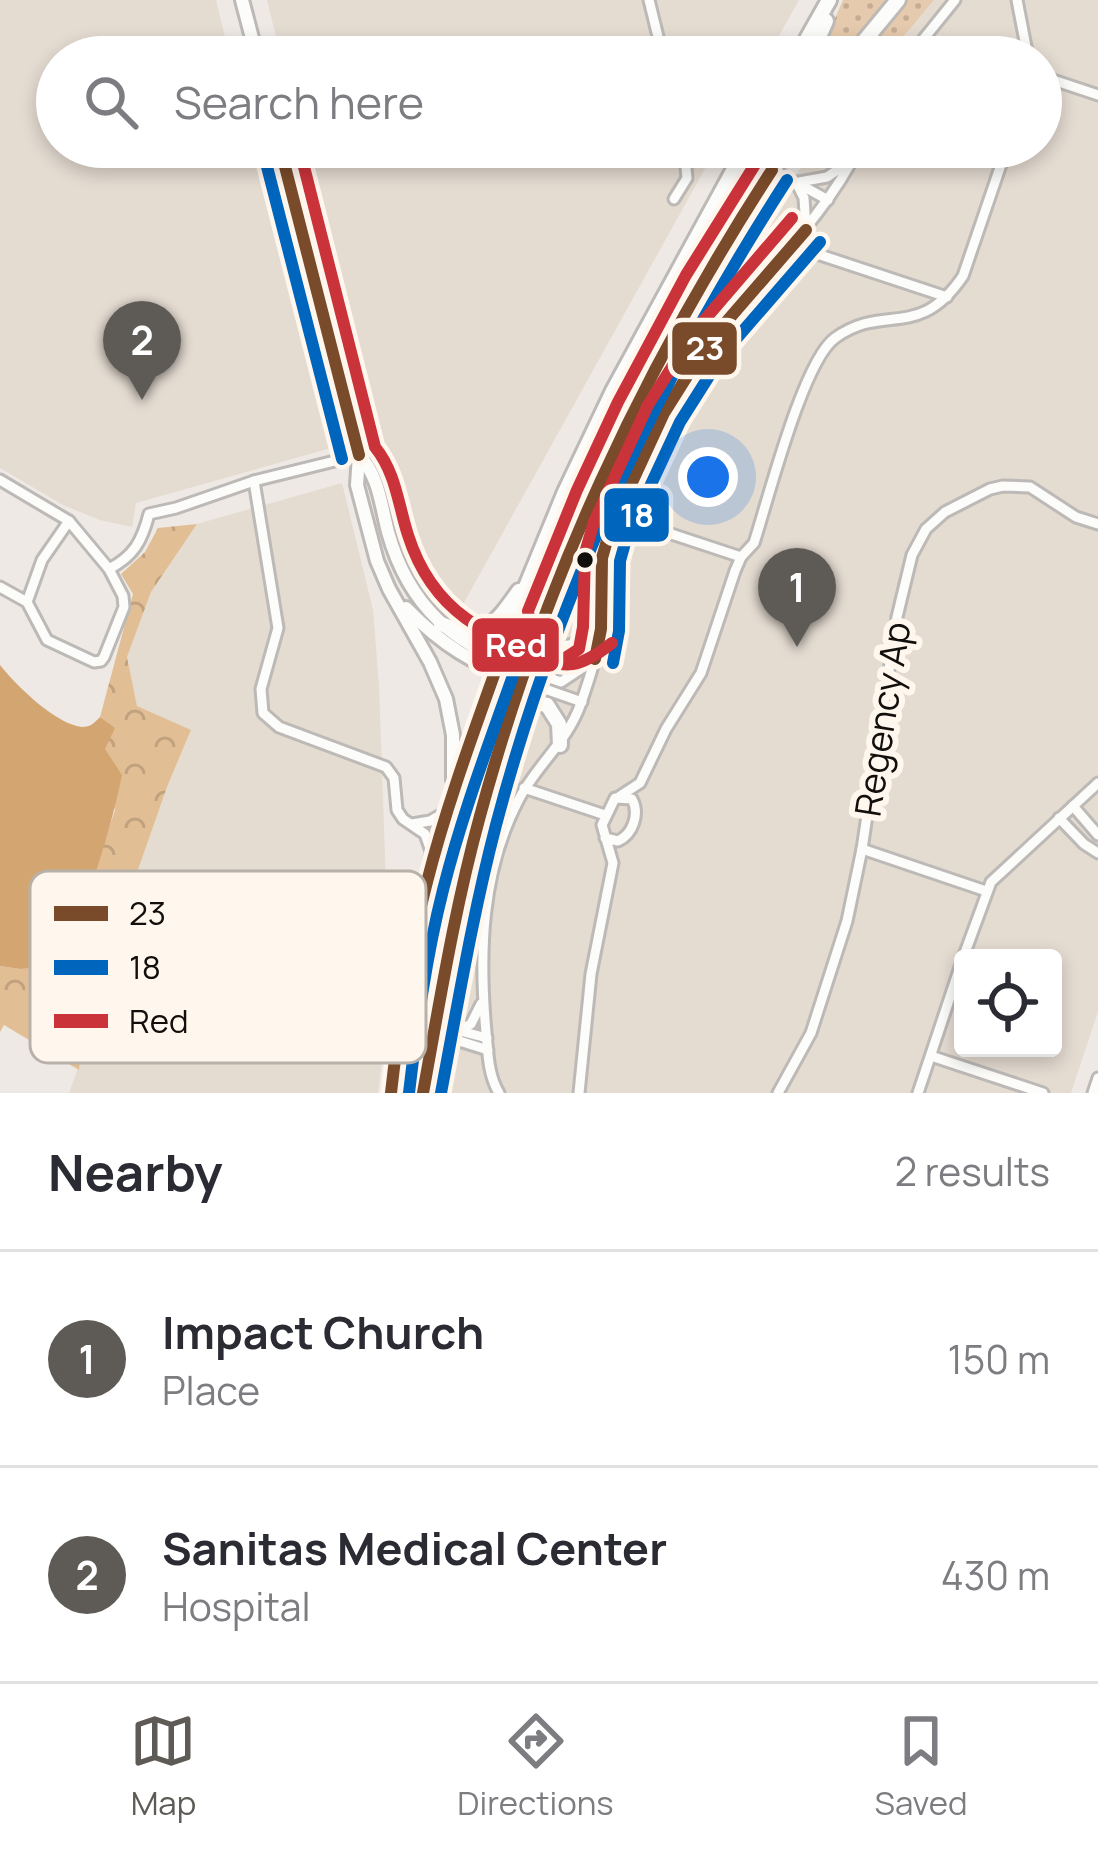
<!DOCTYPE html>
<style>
:root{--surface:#fff;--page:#f7f7f7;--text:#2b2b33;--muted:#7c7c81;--line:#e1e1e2;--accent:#5e5b57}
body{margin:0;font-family:Manrope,sans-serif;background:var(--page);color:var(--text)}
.controls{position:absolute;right:36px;bottom:36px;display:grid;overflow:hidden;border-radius:12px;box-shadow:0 6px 18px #0003}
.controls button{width:108px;height:108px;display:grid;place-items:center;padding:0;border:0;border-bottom:3px solid var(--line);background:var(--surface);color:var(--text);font:60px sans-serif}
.you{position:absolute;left:708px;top:477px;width:42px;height:42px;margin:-30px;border:9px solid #fff;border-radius:50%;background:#1a73e8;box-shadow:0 0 0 18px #1a73e833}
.badge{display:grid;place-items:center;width:78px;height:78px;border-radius:50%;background:var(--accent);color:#fff;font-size:39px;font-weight:700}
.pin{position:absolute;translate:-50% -99px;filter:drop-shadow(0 3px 6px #0008)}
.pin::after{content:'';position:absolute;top:63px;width:42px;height:36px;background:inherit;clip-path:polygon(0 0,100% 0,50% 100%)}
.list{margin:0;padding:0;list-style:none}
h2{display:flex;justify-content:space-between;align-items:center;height:156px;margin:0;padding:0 48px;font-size:51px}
h2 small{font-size:39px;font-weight:400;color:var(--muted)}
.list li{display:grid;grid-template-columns:78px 1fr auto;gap:36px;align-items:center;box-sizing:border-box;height:216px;padding:0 48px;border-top:3px solid var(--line)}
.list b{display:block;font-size:45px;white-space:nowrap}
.list p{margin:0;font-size:39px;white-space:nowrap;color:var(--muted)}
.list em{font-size:39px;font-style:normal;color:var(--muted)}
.icon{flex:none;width:66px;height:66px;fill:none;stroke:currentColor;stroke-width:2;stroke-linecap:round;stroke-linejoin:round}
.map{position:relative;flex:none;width:1098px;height:1093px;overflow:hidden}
.search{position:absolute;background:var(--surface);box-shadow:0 6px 18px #0003;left:36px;right:36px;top:36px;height:132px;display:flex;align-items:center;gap:30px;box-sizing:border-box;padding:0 42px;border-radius:66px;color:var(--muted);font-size:45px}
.sheet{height:588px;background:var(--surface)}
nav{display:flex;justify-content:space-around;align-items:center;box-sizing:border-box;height:168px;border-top:3px solid var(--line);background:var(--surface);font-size:33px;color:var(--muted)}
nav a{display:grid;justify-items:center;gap:6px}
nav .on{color:var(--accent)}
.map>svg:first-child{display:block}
.built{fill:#e4dbd1;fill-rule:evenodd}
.grass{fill:url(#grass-dots)}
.forest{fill:url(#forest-crowns)}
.water{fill:#d3a671}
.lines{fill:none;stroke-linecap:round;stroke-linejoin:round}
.minor-casing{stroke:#bcb9b6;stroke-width:15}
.major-casing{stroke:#bcb9b6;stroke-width:18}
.highway-casing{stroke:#bcb9b6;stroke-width:20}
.minor{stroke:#fcfcfb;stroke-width:9}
.major{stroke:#fcfcfb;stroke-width:12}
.highway{stroke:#fcfcfb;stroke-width:14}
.bus-1-casing{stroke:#fff7ee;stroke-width:21}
.bus-2-casing{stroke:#fff7ee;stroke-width:21}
.bus-3-casing{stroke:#fff7ee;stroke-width:21}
.bus-1{stroke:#7a4b2a;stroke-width:12}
.bus-2{stroke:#0065bd;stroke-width:12}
.bus-3{stroke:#cb333b;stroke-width:12}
.bus-dot{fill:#110e0b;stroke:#fff7ee;stroke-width:4.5}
.labels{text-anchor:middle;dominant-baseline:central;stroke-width:12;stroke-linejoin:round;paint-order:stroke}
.street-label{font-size:36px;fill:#110e0b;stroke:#fff7ee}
.key{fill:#fff7ee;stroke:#b8b1aa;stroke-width:3}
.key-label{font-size:33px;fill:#110e0b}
.line-badge{stroke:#fff7ee;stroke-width:4.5}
.badge-label{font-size:33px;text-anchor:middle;font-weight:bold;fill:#fff}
</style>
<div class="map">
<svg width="1098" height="1093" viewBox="0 0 1098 1093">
<defs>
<pattern id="grass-dots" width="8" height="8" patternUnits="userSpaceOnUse" patternTransform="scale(3)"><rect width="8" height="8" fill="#e6caad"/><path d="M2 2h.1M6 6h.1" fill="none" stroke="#c4ac94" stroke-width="1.8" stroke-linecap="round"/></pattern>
<pattern id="forest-crowns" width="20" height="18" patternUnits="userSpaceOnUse" patternTransform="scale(3)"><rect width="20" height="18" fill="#e2be94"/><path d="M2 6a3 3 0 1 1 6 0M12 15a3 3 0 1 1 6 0" fill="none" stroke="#c1a27e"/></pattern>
</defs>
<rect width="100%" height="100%" fill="#eee9e5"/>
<g class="built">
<polygon points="0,0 216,0 230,57 57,57 57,147 254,147 331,448 136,503 132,527 100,520 63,505 0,468"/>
<polygon points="267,0 799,0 767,57 281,57"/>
<path d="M932,0h166v1011l-27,82h-637l53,-247 38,-121 51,-156 33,-80 77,-151 129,-191h226v-90h-157zM963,958h90v90h-90z"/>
<polygon points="304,147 717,147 456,617 397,511"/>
<polygon points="342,483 373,610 379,686 387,913 384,1045 378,1093 69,1093 80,1063 72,1058 167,787 191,731 137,706 127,657 151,592 197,524"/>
</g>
<g class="grass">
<polygon points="843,0 892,0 845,57 818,57"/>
<path d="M906,0h28c-21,23 -40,57 -73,57z"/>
</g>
<polygon class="forest" points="197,524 151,592 127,657 137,706 191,730 167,787 72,1058 80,1062 79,1070 4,1025 0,1032 0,966 20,969 68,950 115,810 104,749 114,728 100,717 133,594 121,574 145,552 158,528"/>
<path class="water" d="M0,665c16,20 55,59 82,62 9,0 12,-4 18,-10l15,11 -10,21 17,26c-9,44 -22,86 -37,129 -8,21 -14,42 -28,60l-37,5 -20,-3z"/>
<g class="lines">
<defs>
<g id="minor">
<polyline points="649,0 663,57"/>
<polyline points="1017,0 1028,57"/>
<polyline points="909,57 955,0"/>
<polyline points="1041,76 1098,95"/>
<polyline points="770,168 828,200"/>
<polyline points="799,182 827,177 849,162"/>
<polyline points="797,184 804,198 806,230"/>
<polyline points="674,199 687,178 684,147"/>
<polyline points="793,246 947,297"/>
<polyline points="0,480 69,521 109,569 123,596 124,607 104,657 101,661 94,662 47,640 27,602 0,587"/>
<polyline points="254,481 278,628 261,689 263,713 279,727 386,767 394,778 397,810 403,819 425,834 433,857"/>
<polyline points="617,516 741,557"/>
<path d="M109,569c25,-13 33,-28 40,-55l27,-6 78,-27 105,-26"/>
<polyline points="27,602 42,560 69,521"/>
<polyline points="526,670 561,682 591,662"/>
<polyline points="522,681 582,702"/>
<polyline points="524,788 605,815"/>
<path d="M620,796l20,-13 26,-54 35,-56 34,-102 6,-14 13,-14c14,-43 49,-182 81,-205 50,-36 83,4 128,-62l44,-129"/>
<polyline points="1073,806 1098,835"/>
<polyline points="1059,818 1084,844 1098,853"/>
<polyline points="412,824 430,821 446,812"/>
<polyline points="862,849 986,891"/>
<polyline points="963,958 991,882 1098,783"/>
<polyline points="438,1017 449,1028 487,1038"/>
<polyline points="458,1031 471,1024 481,1004"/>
<polyline points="432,1045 450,1038 488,1050"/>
<polyline points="931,1056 1043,1093"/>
<path d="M499,1093c-11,-18 -11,-40 -13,-61 -7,-78 -5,-160 32,-231 18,-36 49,-58 63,-98 9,-26 18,-53 20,-80 1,-20 -3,-43 1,-63 5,-30 21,-57 33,-84 17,-36 33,-72 54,-106 50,-80 128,-136 170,-223"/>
<path d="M579,1093l12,-119 22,-111 -11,-38 13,-27 17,1c8,15 1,35 -14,42l-13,-3"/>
<polyline points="778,1093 811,1033 847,921 862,849 897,617 912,555 926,529 945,512 990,489 1003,486 1030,487 1076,517 1098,524"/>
<polyline points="918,1093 963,958"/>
<polyline points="1093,1093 1098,1078"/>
</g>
<g id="major">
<polyline points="242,0 257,57"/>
<polyline points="280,147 359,455 357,485 377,561 389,589 430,662 446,699 453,735 453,780"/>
<path d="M359,455c20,21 22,50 29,77 21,75 66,113 138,138"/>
<path d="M406,608c36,37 67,56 116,73"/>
</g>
<g id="highway">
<polyline points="797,57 829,0"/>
<polyline points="810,57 826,21"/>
<polyline points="851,57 898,0"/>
<polyline points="761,164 769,147"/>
<polyline points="705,261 752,159"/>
<path d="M546,620c8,43 30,28 55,9"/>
<path d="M441,624c43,17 54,1 78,-33"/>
<polyline points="512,718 531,702 547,705 559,724 560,745"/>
<polyline points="391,1093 408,970 433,857 457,781 521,599 565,492 613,391 746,147"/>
<path d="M423,1093c17,-93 33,-186 57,-277 63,-237 170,-466 307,-669"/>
</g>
</defs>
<use href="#minor" class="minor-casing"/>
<use href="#major" class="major-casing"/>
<use href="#highway" class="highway-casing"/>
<use href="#minor" class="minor"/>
<use href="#major" class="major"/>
<use href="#highway" class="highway"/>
<defs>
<g id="bus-1">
<polyline points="280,147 359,455"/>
<polyline points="595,659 601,629 602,558 610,530 664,413 708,343 806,230"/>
<path d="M391,1093c8,-71 18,-142 36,-211 19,-75 46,-148 72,-221"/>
<path d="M423,1093c17,-93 32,-186 57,-277 63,-233 161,-444 292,-646"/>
</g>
<g id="bus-2">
<polyline points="263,151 342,459"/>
<polyline points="613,663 619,631 620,561 627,536 680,422 723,354 820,242"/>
<path d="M409,1093c8,-68 17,-136 34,-203 19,-76 47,-149 73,-223"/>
<path d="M441,1093c17,-90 32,-180 55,-268 61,-231 162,-445 291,-645"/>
</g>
<g id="bus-3">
<path d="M299,147l76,300c21,26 23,57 33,88 25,79 79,101 151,127l20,-13 4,-22 2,-74 9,-31 54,-117 46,-73 98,-114"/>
<path d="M612,643c-28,22 -51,33 -79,4l-5,-36 49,-121 41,-88 68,-127 80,-128"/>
</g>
</defs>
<use href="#bus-1" class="bus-1-casing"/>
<use href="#bus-2" class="bus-2-casing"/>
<use href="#bus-3" class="bus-3-casing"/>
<use href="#bus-1" class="bus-1"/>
<use href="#bus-2" class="bus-2"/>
<use href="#bus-3" class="bus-3"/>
</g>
<circle class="bus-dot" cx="585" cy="560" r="10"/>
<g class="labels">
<g class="street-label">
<text transform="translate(882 719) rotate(-81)">Regency Ap</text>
</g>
</g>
<rect x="30" y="871" width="396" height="192" rx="18" class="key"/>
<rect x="54" y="906" width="54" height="15" fill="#7a4b2a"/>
<rect x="54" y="960" width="54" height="15" fill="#0065bd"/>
<rect x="54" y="1014" width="54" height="14" fill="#cb333b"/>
<g class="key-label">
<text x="129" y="925">23</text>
<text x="129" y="979">18</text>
<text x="129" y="1033">Red</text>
</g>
<g class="line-badge">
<rect x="670" y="320" width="69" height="57" rx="12" fill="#7a4b2a"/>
<rect x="602" y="486" width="69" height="58" rx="12" fill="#0065bd"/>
<rect x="470" y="616" width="91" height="58" rx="12" fill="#cb333b"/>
</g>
<g class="badge-label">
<text x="705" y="360">23</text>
<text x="637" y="527">18</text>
<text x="516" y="657">Red</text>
</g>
</svg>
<div class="controls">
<button><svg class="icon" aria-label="locate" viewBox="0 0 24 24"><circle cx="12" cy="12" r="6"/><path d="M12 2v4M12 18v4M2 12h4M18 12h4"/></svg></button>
</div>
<div class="you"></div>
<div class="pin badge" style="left:797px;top:647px">1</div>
<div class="pin badge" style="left:142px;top:400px">2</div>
<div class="search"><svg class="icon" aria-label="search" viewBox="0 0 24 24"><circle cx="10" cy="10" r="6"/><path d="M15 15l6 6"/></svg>Search here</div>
</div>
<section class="sheet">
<h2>Nearby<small>2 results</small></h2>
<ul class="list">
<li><span class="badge">1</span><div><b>Impact Church</b><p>Place</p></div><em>150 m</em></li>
<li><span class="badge">2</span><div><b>Sanitas Medical Center</b><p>Hospital</p></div><em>430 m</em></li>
</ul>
</section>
<nav>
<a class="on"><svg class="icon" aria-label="map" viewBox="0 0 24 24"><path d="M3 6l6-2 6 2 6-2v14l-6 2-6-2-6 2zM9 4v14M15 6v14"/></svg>Map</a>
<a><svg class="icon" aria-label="directions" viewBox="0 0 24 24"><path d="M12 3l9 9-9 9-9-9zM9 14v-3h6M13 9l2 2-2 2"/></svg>Directions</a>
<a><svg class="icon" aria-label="saved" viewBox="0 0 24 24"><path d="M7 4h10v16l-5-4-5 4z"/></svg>Saved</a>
</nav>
